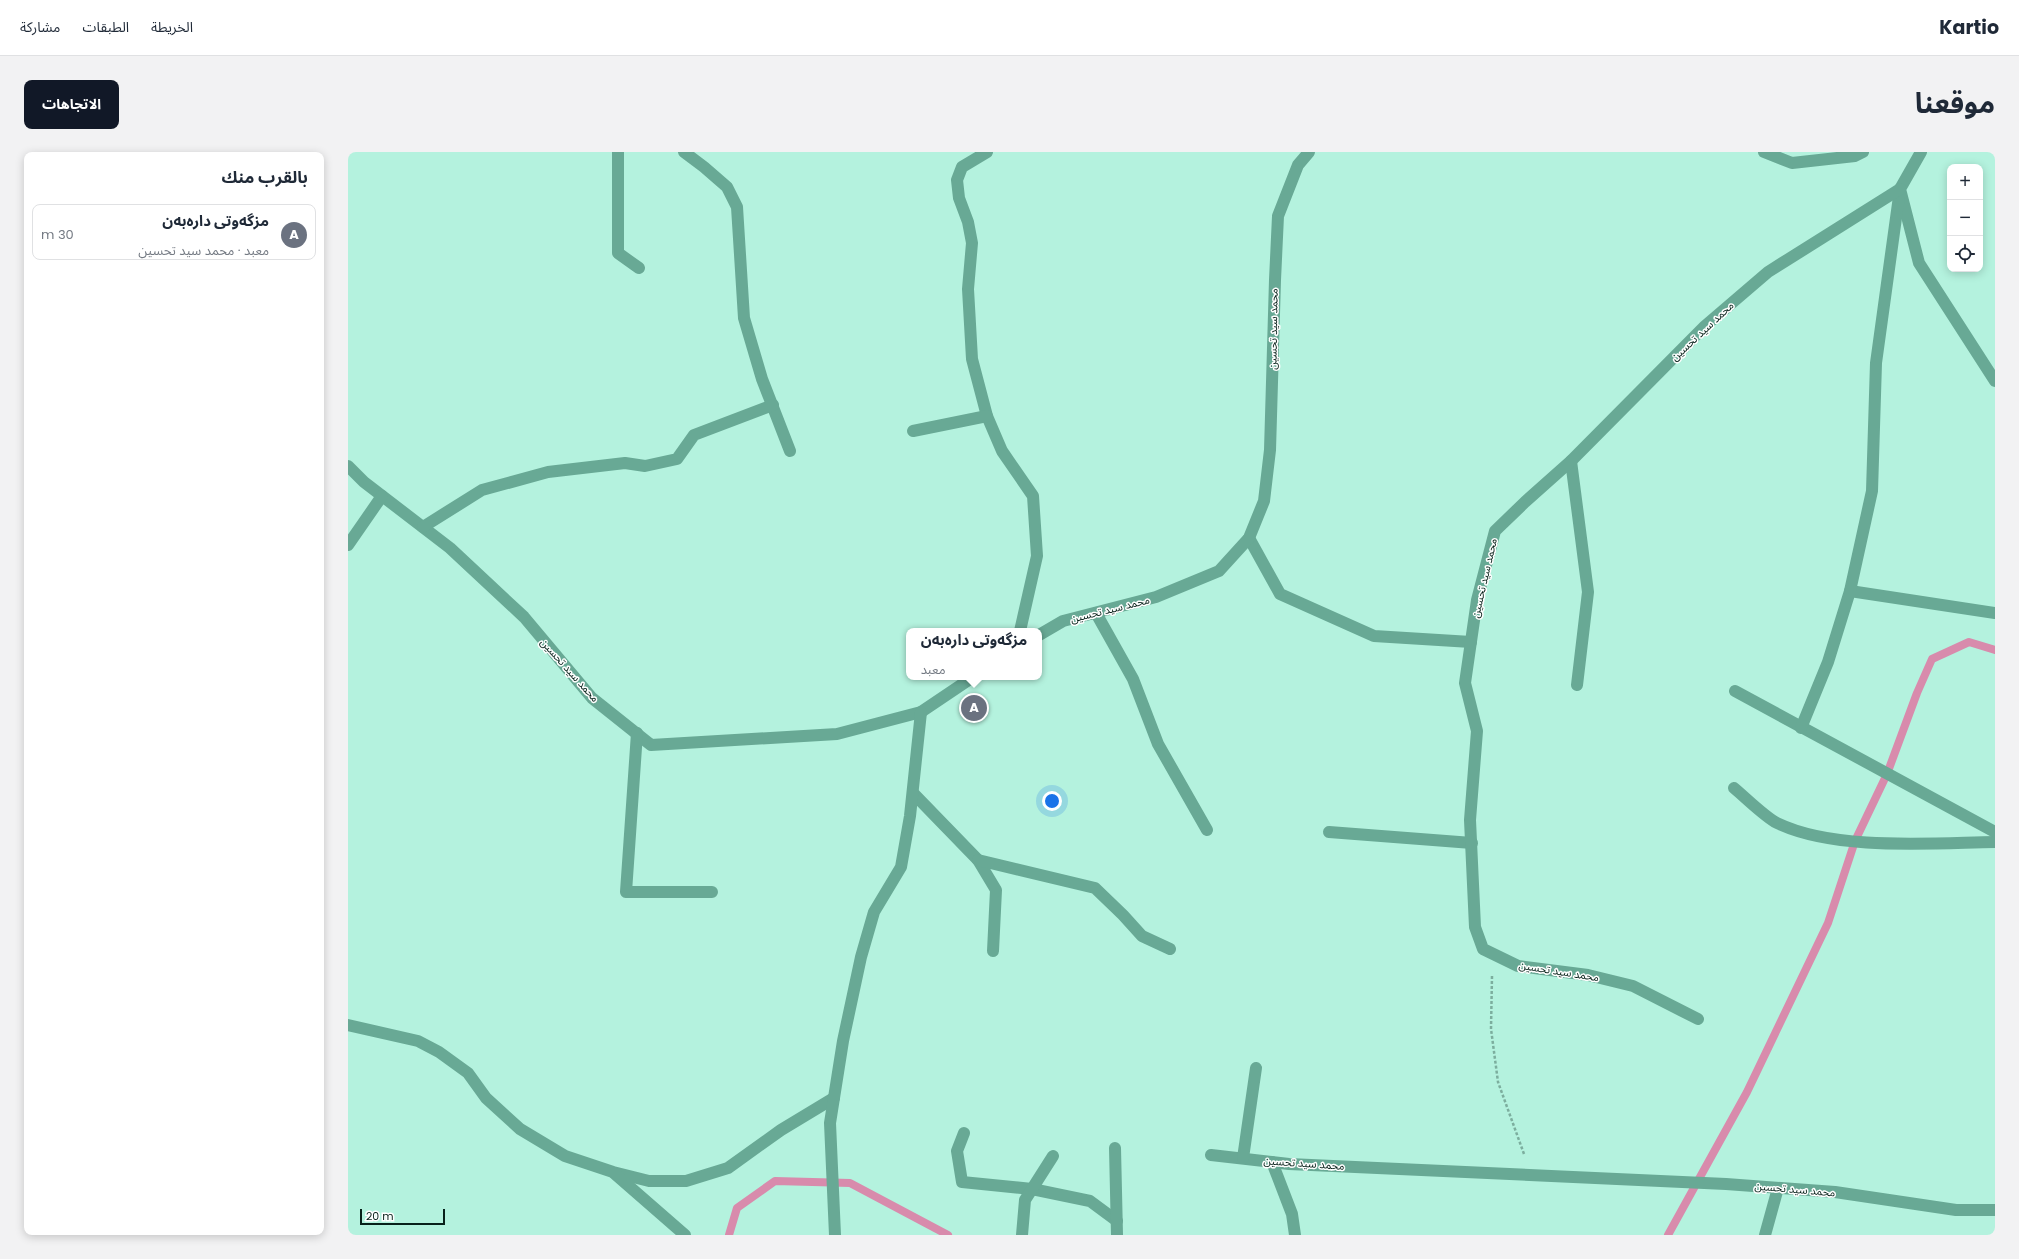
<!DOCTYPE html>
<html lang="ar">
<meta charset="utf-8">
<style>
:root{--surface:#fff;--page:#f2f2f3;--text:#1f2937;--muted:#747a83;--line:#e0e1e3;--accent:#111827}
body{margin:0;font-family:Poppins,"Noto Sans Arabic",sans-serif;background:var(--page);color:var(--text);direction:rtl}
.controls{position:absolute;right:12px;top:12px;display:grid;overflow:hidden;border-radius:8px;box-shadow:0 2px 10px #0003}
.controls button{width:36px;height:36px;display:grid;place-items:center;padding:0;border:0;border-bottom:1px solid var(--line);background:var(--surface);color:var(--text);font:20px sans-serif}
.scale{position:absolute;left:12px;bottom:10px;width:85px;box-sizing:border-box;padding-left:4px;border:2px solid #08211a;border-top:0;font-size:11px;line-height:14px;white-space:nowrap;color:#08211a;-webkit-text-stroke:3px #fff;paint-order:stroke}
.you{position:absolute;left:704px;top:649px;width:14px;height:14px;margin:-10px;border:3px solid #fff;border-radius:50%;background:#1a73e8;box-shadow:0 0 0 6px #1a73e833}
.badge{display:grid;place-items:center;width:26px;height:26px;border-radius:50%;background:var(--accent);color:#fff;font-size:13px;font-weight:700}
.pin{position:absolute;translate:-50% -50%;border:2px solid #fff;box-shadow:0 1px 4px #0006}
.popup{position:absolute;left:558px;top:476px;width:136px;height:52px;box-sizing:border-box;display:grid;place-content:center;border-radius:8px;background:var(--surface);filter:drop-shadow(0 1px 3px #0005);font-size:13px;white-space:nowrap;color:var(--muted)}
.popup b{font-size:15px;color:var(--text)}
.popup::after{content:'';position:absolute;left:50%;top:100%;margin-left:-8px;border:8px solid transparent;border-top-color:var(--surface)}
.list{margin:0;padding:0;list-style:none}
h2{display:flex;justify-content:space-between;align-items:center;height:52px;margin:0;padding:0 16px;font-size:17px}
h2 small{font-size:13px;font-weight:400;color:var(--muted)}
.list li{display:grid;grid-template-columns:26px 1fr auto;gap:12px;align-items:center;box-sizing:border-box;height:56px;margin:0 8px 8px;padding:0 8px;border:1px solid var(--line);border-radius:8px}
.list b{display:block;font-size:15px;white-space:nowrap}
.list p{margin:0;font-size:13px;white-space:nowrap;color:var(--muted)}
.list em{font-size:13px;font-style:normal;color:var(--muted)}
.icon{flex:none;width:22px;height:22px;fill:none;stroke:currentColor;stroke-width:2;stroke-linecap:round;stroke-linejoin:round}
.map{position:relative;flex:none;width:1647px;height:1083px;overflow:hidden;direction:ltr;border-radius:8px}
header{display:flex;align-items:center;gap:24px;box-sizing:border-box;height:56px;padding:0 20px;background:var(--surface);border-bottom:1px solid var(--line)}
header strong{font-size:19px}
nav{display:flex;gap:22px;margin-inline-start:auto;font-size:14px}
.intro{display:flex;align-items:center;justify-content:space-between;box-sizing:border-box;height:96px;padding:0 24px}
h1{margin:0;font-size:28px}
.button{padding:10px 18px;border-radius:8px;background:var(--accent);color:#fff;font-size:14px;font-weight:700}
main{display:flex;gap:24px;padding:0 24px}
aside{flex:1;background:var(--surface);border-radius:8px;box-shadow:0 2px 10px #0003}
.map>svg:first-child{display:block}
.lines{fill:none;stroke-linecap:round;stroke-linejoin:round}
.stream{stroke:#d88bac;stroke-width:8}
.path{stroke:#7cae9e;stroke-width:2.5;stroke-dasharray:3 2;stroke-linecap:butt}
.minor{stroke:#68a995;stroke-width:12}
.labels{text-anchor:middle;dominant-baseline:central;stroke-width:3;stroke-linejoin:round;paint-order:stroke}
.street-label{font-size:11px;fill:#08211a;stroke:#fff}
</style>
<header>
<strong>Kartio</strong>
<nav><a>الخريطة</a><a>الطبقات</a><a>مشاركة</a></nav>
</header>
<div class="intro"><h1>موقعنا</h1><a class="button">الاتجاهات</a></div>
<main>
<div class="map">
<svg width="1647" height="1083" viewBox="0 0 1647 1083">
<rect width="100%" height="100%" fill="#b4f2de"/>
<g class="lines">
<g class="stream">
<polyline points="381,1083 389,1056 427,1029 502,1031 600,1083"/>
<polyline points="1320,1083 1399,940 1480,771 1507,689 1539,622 1569,541 1584,507 1621,490 1647,498"/>
</g>
<polyline class="path" points="1144,824 1143,877 1150,930 1176,1002"/>
<g class="minor">
<polyline points="270,0 270,101 291,116"/>
<polyline points="336,0 356,15 379,35 389,55 396,166 414,227 442,299"/>
<polyline points="639,0 614,15 609,28 611,46 620,70 624,91 620,137 624,207 639,264 654,299 685,344 689,404 672,479"/>
<polyline points="1416,0 1444,11 1507,4 1515,0"/>
<polyline points="1573,0 1552,37 1571,111 1647,229"/>
<polyline points="565,279 639,264"/>
<polyline points="1223,309 1240,440 1229,533"/>
<polyline points="0,314 16,330 102,396 176,465 244,546 303,593 489,582 573,560 625,525"/>
<polyline points="75,375 134,338 200,320 277,311 297,314 329,307 346,283 425,253"/>
<polyline points="901,386 932,442 1026,484 1123,490"/>
<polyline points="0,393 34,344"/>
<polyline points="1502,439 1647,461"/>
<polyline points="748,461 785,527 810,592 859,678"/>
<polyline points="691,483 715,469 808,445 871,419 901,386 916,349 922,298 927,128 930,64 950,13 961,0"/>
<polyline points="1387,539 1647,680"/>
<polyline points="1453,576 1480,510 1502,439 1524,339 1528,211 1552,37"/>
<polyline points="289,581 278,740 364,740"/>
<path d="M1386,636c12,10 31,29 43,35 58,28 154,20 218,19"/>
<polyline points="565,641 630,708 648,738 645,799"/>
<polyline points="981,680 1124,691"/>
<polyline points="630,708 747,736 775,763 794,784 822,797"/>
<polyline points="1350,867 1285,834 1240,823 1170,814 1135,797 1127,775 1122,668 1129,579 1117,531 1129,448 1147,379 1177,350 1223,309 1357,174 1420,120 1552,37"/>
<polyline points="0,873 70,889 91,900 120,921 138,946 172,977 217,1004 265,1020 301,1029 338,1029 380,1016 433,978 486,946"/>
<polyline points="616,981 609,999 614,1030 684,1037 742,1049 769,1069"/>
<polyline points="767,996 769,1083"/>
<polyline points="863,1003 941,1012 1378,1032 1487,1040 1608,1058 1647,1058"/>
<polyline points="895,1006 908,916"/>
<polyline points="924,1010 944,1062 947,1083"/>
<polyline points="267,1022 337,1083"/>
<polyline points="487,1083 482,971 495,889 513,805 526,760 553,715 562,664 573,560"/>
<polyline points="674,1083 677,1048 705,1004"/>
<polyline points="1417,1083 1430,1036"/>
</g>
</g>
<g class="labels">
<g class="street-label">
<text transform="translate(925 177) rotate(-89)">محمد سید تحسین</text>
<text transform="translate(1354 179) rotate(-43)">محمد سید تحسین</text>
<text transform="translate(1136 426) rotate(-77)">محمد سید تحسین</text>
<text transform="translate(762 457) rotate(-14)">محمد سید تحسین</text>
<text transform="translate(222 518) rotate(48)">محمد سید تحسین</text>
<text transform="translate(1211 819) rotate(9)">محمد سید تحسین</text>
<text transform="translate(956 1011) rotate(4)">محمد سید تحسین</text>
<text transform="translate(1447 1037) rotate(5)">محمد سید تحسین</text>
</g>
</g>
</svg>
<div class="controls">
<button>+</button>
<button>−</button>
<button><svg class="icon" aria-label="locate" viewBox="0 0 24 24"><circle cx="12" cy="12" r="6"/><path d="M12 2v4M12 18v4M2 12h4M18 12h4"/></svg></button>
</div>
<div class="scale">20 m</div>
<div class="you"></div>
<div class="pin badge" style="left:626px;top:556px;background:#6b7280">A</div>
<div class="popup"><b>مزگەوتی دارەبەن</b>معبد</div>
</div>
<aside>
<h2>بالقرب منك<small></small></h2>
<ul class="list">
<li><span class="badge" style="background:#6b7280">A</span><div><b>مزگەوتی دارەبەن</b><p>معبد · محمد سید تحسین</p></div><em>30 m</em></li>
</ul>
</aside>
</main>
